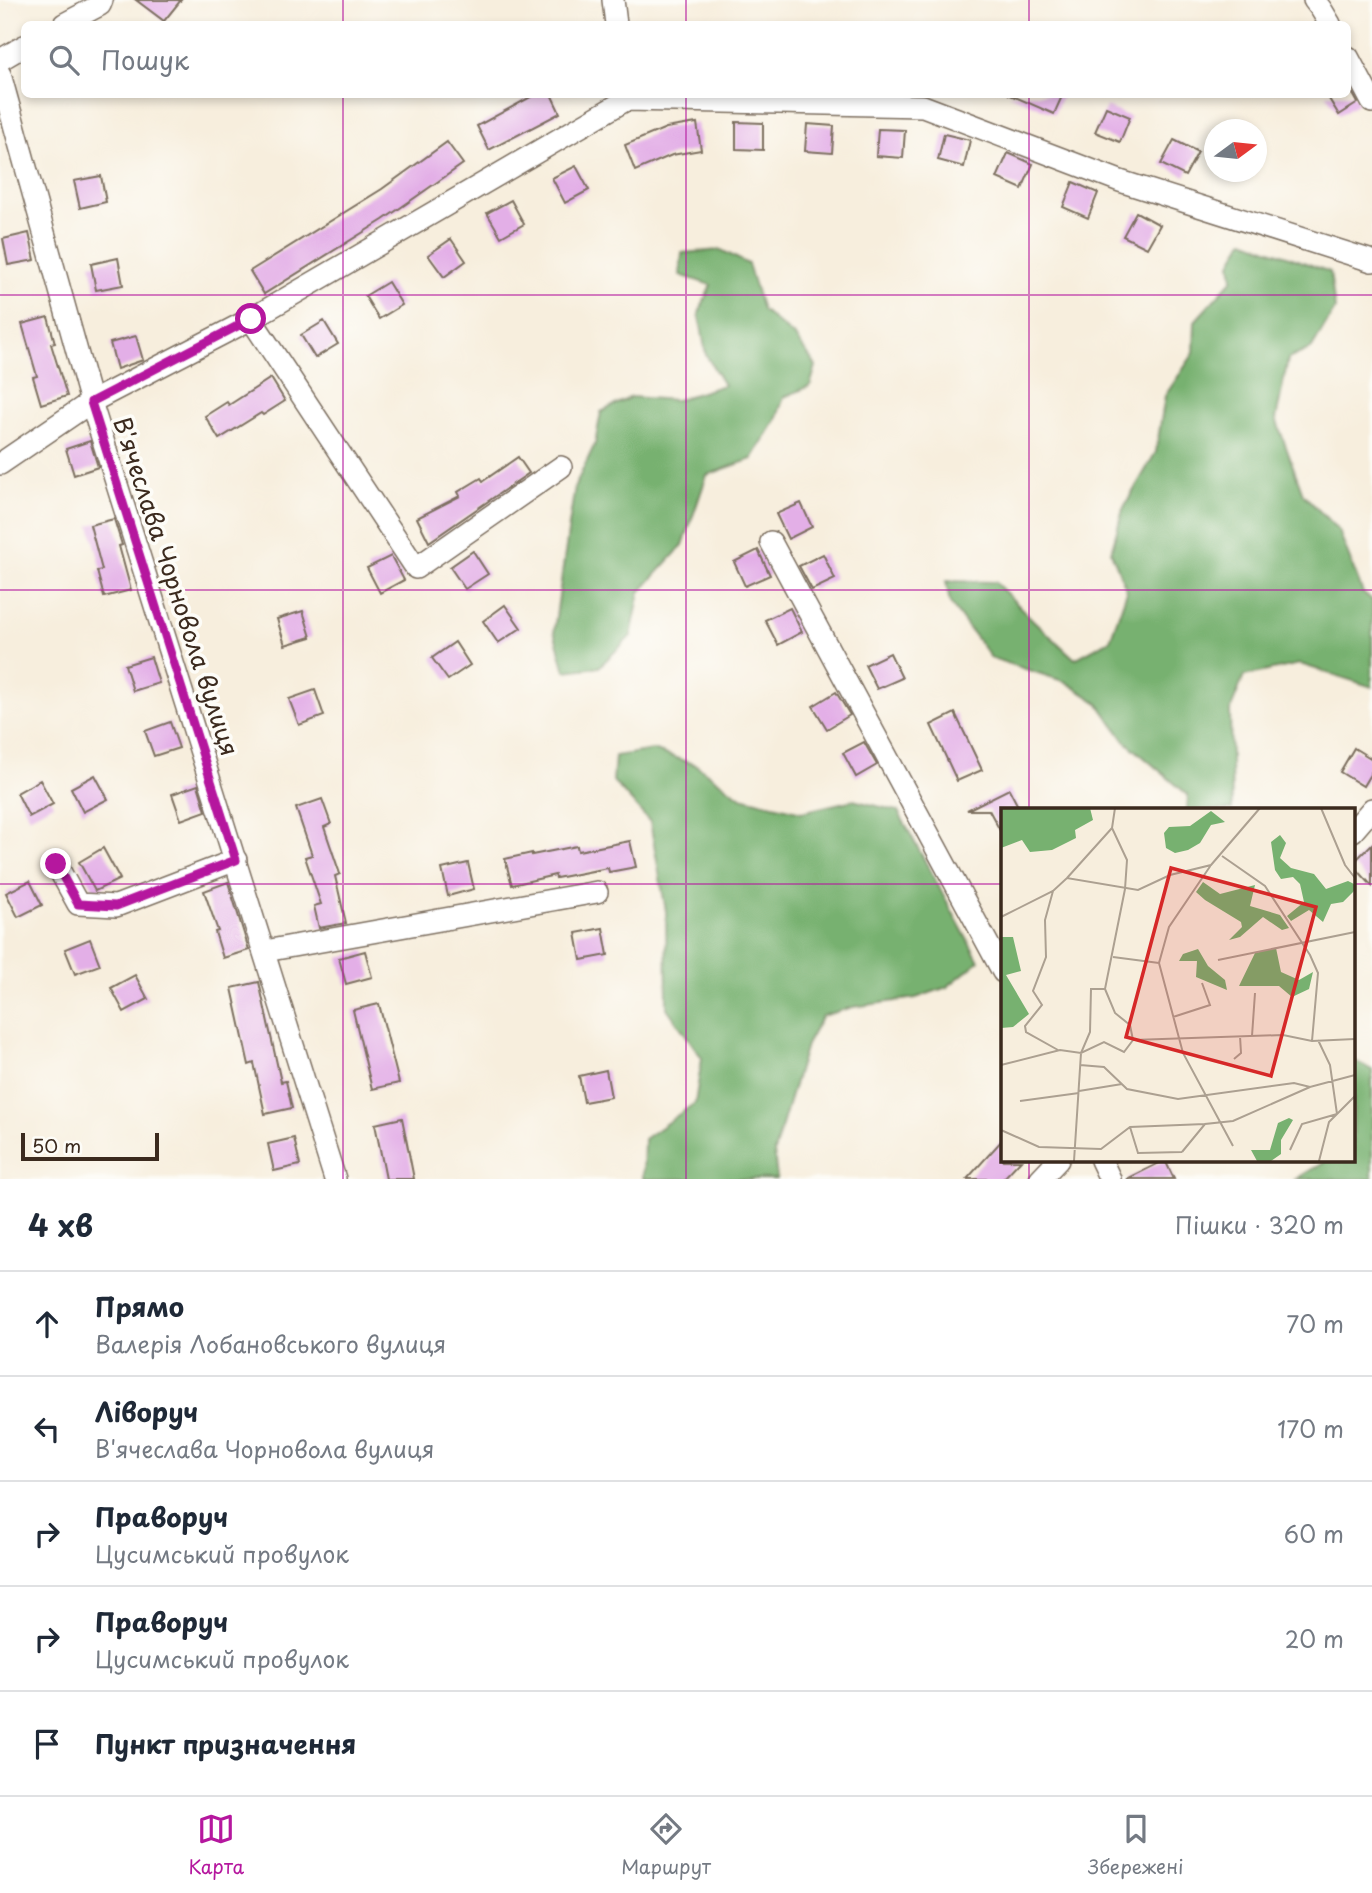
<!DOCTYPE html>
<html lang="uk">
<meta charset="utf-8">
<style>
:root{--surface:#fff;--page:#f6f6f7;--text:#1f2937;--muted:#747a83;--line:#e0e1e3;--accent:#b5179e}
body{margin:0;font-family:"Playpen Sans",sans-serif;background:var(--page);color:var(--text)}
.compass{position:absolute;left:1204px;top:119px;width:63px;height:63px;border-radius:50%;background:var(--surface);box-shadow:0 4px 10px #0003;rotate:75deg}
.scale{position:absolute;left:21px;bottom:18px;width:138px;box-sizing:border-box;padding-left:7px;border:4px solid #3b2a1e;border-top:0;font-size:19px;line-height:24px;white-space:nowrap;color:#3b2a1e;-webkit-text-stroke:5px #fdfcf7;paint-order:stroke}
.stop{position:absolute;width:21px;height:21px;margin:-16px;border:5px solid #b5179e;border-radius:50%;background:#fff}
.stop.end{background:#b5179e;border-color:#fff;box-shadow:0 2px 7px #0008}
.list{margin:0;padding:0;list-style:none}
h2{display:flex;justify-content:space-between;align-items:center;height:91px;margin:0;padding:0 28px;font-size:30px}
h2 small{font-size:23px;font-weight:400;color:var(--muted)}
.list li{display:grid;grid-template-columns:46px 1fr auto;gap:21px;align-items:center;box-sizing:border-box;height:105px;padding:0 28px;border-top:2px solid var(--line)}
.list b{display:block;font-size:26px;white-space:nowrap}
.list p{margin:0;font-size:23px;white-space:nowrap;color:var(--muted)}
.list em{font-size:23px;font-style:normal;color:var(--muted)}
.icon{flex:none;width:38px;height:38px;fill:none;stroke:currentColor;stroke-width:2;stroke-linecap:round;stroke-linejoin:round}
.map{position:relative;flex:none;width:1372px;height:1179px;overflow:hidden}
.search{position:absolute;background:var(--surface);box-shadow:0 4px 10px #0003;left:21px;right:21px;top:21px;height:77px;display:flex;align-items:center;gap:18px;box-sizing:border-box;padding:0 24px;border-radius:10px;color:var(--muted);font-size:26px}
.sheet{height:616px;background:var(--surface)}
nav{display:flex;justify-content:space-around;align-items:center;box-sizing:border-box;height:98px;border-top:2px solid var(--line);background:var(--surface);font-size:19px;color:var(--muted)}
nav a{display:grid;justify-items:center;gap:4px}
nav .on{color:var(--accent)}
.map>svg:first-child{display:block}
.forest{fill:#77b170;stroke:#596e47;stroke-width:2}
.building{fill:#e3afe7}
.lines{fill:none;stroke-linecap:round;stroke-linejoin:round}
.street-casing{stroke:#7d6f61;stroke-width:24}
.street{stroke:#fff;stroke-width:21}
.route{stroke:#b5179e;stroke-width:9}
.grid{fill:none;stroke:#b5179e;stroke-width:2;stroke-opacity:0.55}
.labels{text-anchor:middle;dominant-baseline:central;stroke-width:7;stroke-linejoin:round;paint-order:stroke}
.street-label{font-size:24px;fill:#3b2a1e;stroke:#fdfcf7}
.inset-road{fill:none;stroke:#aca091;stroke-width:2}
.view{fill:#d62828;fill-opacity:0.15;stroke:#d62828;stroke-width:3.5}
.inset-edge{fill:none;stroke:#3b2a1e;stroke-width:3.5}
</style>
<div class="map">
<svg width="1372" height="1179" viewBox="0 0 1372 1179">
<rect width="100%" height="100%" fill="#fdfcf7"/>
<filter id="ink" filterUnits="userSpaceOnUse"><feTurbulence type="fractalNoise" baseFrequency=".0143" numOctaves="2"/><feDisplacementMap in="SourceGraphic" scale="14" xChannelSelector="R" yChannelSelector="G"/><feConvolveMatrix kernelMatrix="1 2 1 2 8 2 1 2 1" color-interpolation-filters="sRGB"/></filter>
<filter id="wash" filterUnits="userSpaceOnUse"><feTurbulence type="fractalNoise" baseFrequency=".00686" numOctaves="4" result="noise"/><feDisplacementMap in="SourceGraphic" scale="28" xChannelSelector="R" yChannelSelector="G"/><feGaussianBlur stdDeviation="1.57" result="paint"/><feColorMatrix in="noise" values="0 0 0 0 0 0 0 0 0 0 0 0 0 0 0 0 0 1.4 0 .05"/><feComposite in="paint" operator="in"/></filter>
<g filter="url(#wash)">
<rect width="100%" height="100%" fill="#f7eedd"/>
<g class="forest">
<polygon points="1244,240 1330,272 1335,309 1312,348 1288,359 1276,419 1303,494 1339,531 1363,593 1372,600 1372,687 1300,664 1244,676 1230,711 1232,810 1187,810 1188,795 1125,741 1098,703 1066,682 991,658 950,603 946,581 995,582 1033,620 1075,659 1110,640 1127,591 1111,552 1123,509 1156,452 1165,396 1194,353 1195,321 1233,279 1231,263"/>
<polygon points="721,250 748,264 762,310 795,337 816,366 810,386 784,397 776,420 752,459 707,475 683,545 640,592 631,636 599,667 565,671 554,631 569,525 575,486 595,444 601,412 631,397 676,400 724,385 706,355 699,313 711,285 680,275 682,253"/>
<polygon points="653,750 696,765 741,797 802,812 853,800 898,811 979,961 947,987 916,998 853,1007 822,1016 806,1045 774,1152 777,1179 643,1179 644,1139 695,1103 702,1058 667,1008 666,911 650,822 613,781 615,756"/>
<polygon points="1353,1060 1372,1070 1372,1179 1296,1179 1327,1160 1353,1160"/>
</g>
<g id="blocks">
<g class="building">
<polygon points="136,0 181,0 164,21"/>
<polygon points="536,94 551,94 560,113 489,150 477,126"/>
<polygon points="1008,94 1063,94 1054,114"/>
<polygon points="1326,94 1353,94 1358,103 1339,115"/>
<polygon points="1106,107 1130,117 1120,142 1095,132"/>
<polygon points="736,122 763,123 763,150 736,149"/>
<polygon points="697,123 701,150 672,155 635,171 625,145 666,128"/>
<polygon points="807,124 834,126 832,153 805,151"/>
<polygon points="878,129 905,130 903,158 876,156"/>
<polygon points="944,134 970,140 964,167 938,160"/>
<polygon points="1174,140 1198,152 1185,176 1161,164"/>
<polygon points="447,142 463,164 383,220 264,294 250,271 382,189"/>
<polygon points="1008,153 1033,164 1022,189 997,178"/>
<polygon points="576,166 589,190 565,203 552,178"/>
<polygon points="101,176 106,202 80,208 74,181"/>
<polygon points="1073,182 1098,193 1088,218 1063,207"/>
<polygon points="511,200 524,224 501,237 487,213"/>
<polygon points="1136,212 1160,225 1147,248 1123,236"/>
<polygon points="29,233 35,260 8,265 3,239"/>
<polygon points="451,239 466,261 444,277 428,255"/>
<polygon points="118,258 123,285 96,290 91,264"/>
<polygon points="388,282 402,305 379,319 365,296"/>
<polygon points="48,317 55,343 51,344 67,396 41,404 33,377 37,376 22,324"/>
<polygon points="324,321 338,344 315,358 301,335"/>
<polygon points="136,336 143,360 117,369 110,343"/>
<polygon points="271,378 285,401 263,415 261,413 219,439 205,416 227,402 229,405"/>
<polygon points="90,441 98,467 74,475 66,449"/>
<polygon points="518,457 529,473 429,542 417,518 460,496 458,492 481,478 483,481"/>
<polygon points="801,503 812,527 788,539 776,514"/>
<polygon points="114,519 122,545 119,546 131,590 104,597 97,571 102,570 90,525"/>
<polygon points="758,550 770,575 745,586 734,562"/>
<polygon points="473,551 488,574 465,589 450,567"/>
<polygon points="823,554 835,579 812,590 799,566"/>
<polygon points="391,556 404,580 380,593 367,568"/>
<polygon points="505,605 521,628 498,643 483,621"/>
<polygon points="790,608 802,632 778,645 765,620"/>
<polygon points="303,611 311,637 285,645 277,619"/>
<polygon points="455,642 470,665 448,680 432,658"/>
<polygon points="890,653 902,678 877,689 865,665"/>
<polygon points="151,657 159,683 133,691 125,665"/>
<polygon points="315,690 324,716 299,725 289,699"/>
<polygon points="836,692 850,715 827,729 813,706"/>
<polygon points="955,713 982,770 957,781 931,725"/>
<polygon points="170,722 179,748 154,756 145,731"/>
<polygon points="864,742 877,765 856,777 843,753"/>
<polygon points="1354,748 1372,759 1372,771 1363,786 1340,772"/>
<polygon points="95,775 108,799 83,812 71,788"/>
<polygon points="40,780 53,804 29,817 17,793"/>
<polygon points="198,785 206,811 181,820 172,794"/>
<polygon points="1009,789 1020,810 1003,810 1003,836 989,810 967,810"/>
<polygon points="322,799 331,824 324,827 340,874 335,876 346,923 319,928 314,906 321,904 305,857 312,855 296,808"/>
<polygon points="630,841 636,867 609,872 608,868 556,878 555,875 512,885 505,859 532,853 532,855 577,846 578,851"/>
<polygon points="1372,844 1372,886 1353,865 1353,863"/>
<polygon points="103,848 120,879 95,891 79,862"/>
<polygon points="468,863 474,889 448,896 442,869"/>
<polygon points="30,881 42,905 18,917 6,893"/>
<polygon points="228,882 249,950 223,958 215,932 218,931 204,891"/>
<polygon points="603,928 608,955 581,960 576,933"/>
<polygon points="90,939 100,965 75,974 65,949"/>
<polygon points="365,951 372,977 346,984 339,958"/>
<polygon points="135,975 148,999 124,1012 111,988"/>
<polygon points="259,982 281,1082 286,1081 292,1108 265,1114 254,1063 249,1065 232,988"/>
<polygon points="379,1004 399,1083 372,1089 353,1010"/>
<polygon points="606,1070 611,1097 584,1102 579,1076"/>
<polygon points="402,1118 414,1179 386,1179 375,1124"/>
<polygon points="294,1138 300,1165 274,1171 268,1144"/>
<polygon points="1003,1139 1003,1160 1021,1160 1003,1179 967,1179"/>
<polygon points="1165,1160 1174,1179 1127,1179"/>
</g>
</g>
</g>
<g filter="url(#ink)">
<use href="#blocks" fill-opacity="0" stroke="#7d6f61" stroke-width="2"/>
<g class="lines">
<defs>
<g id="street">
<polyline points="613,0 616,24"/>
<polyline points="1314,0 1321,9 1330,24"/>
<polyline points="64,24 100,5 102,0"/>
<polyline points="1348,57 1372,102"/>
<polyline points="0,60 24,46"/>
<polyline points="0,74 91,402 335,1179"/>
<polyline points="251,319 416,568 561,467"/>
<polyline points="0,464 91,402 251,319 626,100 923,106 1120,181 1372,261"/>
<polyline points="771,542 1003,972"/>
<polyline points="1353,831 1372,809"/>
<polyline points="56,864 78,904 116,906 236,860"/>
<polyline points="265,951 597,892"/>
<polyline points="1101,1160 1110,1179"/>
<polyline points="1040,1179 1058,1160"/>
</g>
</defs>
<use href="#street" class="street-casing"/>
<use href="#street" class="street"/>
</g>
</g>
<g class="lines" filter="url(#ink)">
<polyline class="route" points="56,864 78,904 116,906 236,860 91,402 251,319"/>
</g>
<path class="grid" d="M343,0v24M686,0v24M1029,0v24M343,94v1085M686,94v1085M1029,94v716M0,295h1372M0,590h1372M0,884h1003M1353,884h19M1029,1160v19"/>
<g class="labels">
<g class="street-label">
<text transform="translate(177 586) rotate(72)">В'ячеслава Чорновола вулиця</text>
</g>
</g>
<g transform="translate(1001 808)">
<rect width="354" height="354" fill="#f7eedd"/>
<path d="M0,0h89l3,12 -18,10 1,8 -24,12 -22,2 -8,-12 -21,8zM210,3l14,11 -14,3 -11,18 -12,7 -13,3 -9,-5 -2,-15 5,-6 21,-1zM279,27l6,8 -6,15 11,10 23,6 12,15 22,-8 6,3v7l-11,11 -12,2 -8,18 -14,-12 -18,11 -4,-5 17,-14 -4,-18 -7,-7 -12,2 -6,-9 -4,-28zM202,74l17,12 35,-9 -5,21 30,9 9,13 -7,2 -19,-13 -23,20 -11,3 13,-13 -1,-5 -36,-22 -9,-8zM0,129h12l8,34 -15,4 23,39 -16,13 -12,1zM275,140l5,24 18,8 14,-8 -4,17 -17,8 -13,-11h-40l16,-33zM197,141l10,17 17,14 2,10 -31,-13 1,-16h-18l4,-7zM288,310l4,2 -12,20v14l-10,7h-14l-6,-11h19l8,-27z" fill="#77b170"/>
<path class="inset-road" d="M320,0l24,57 10,13M221,48l43,30 45,69 8,18 -6,68M210,57l-42,62 -10,36 24,90 50,93M66,70l45,-50M52,83l-8,29 1,37 -13,34 9,14 -17,21 1,6 32,18M0,109l52,-26 14,-13 71,12 32,-15 41,-10 49,-57M112,149l46,6M217,152l137,-28M172,209l37,-12 -8,-22M251,228l3,-43M132,232l150,-5 29,6 43,-2M317,232l12,25 7,49M233,251l7,-6 -1,-17M0,257l59,-15 21,3 23,-11 20,10 9,-12 -3,-15 -15,-12 -10,-24M79,257l24,2 23,22 51,10 116,-16 16,4 45,-12M78,283l43,-7M19,293l59,-8M129,319l8,26 44,-1M0,322l38,17 62,2 29,-22 75,-3M289,342l12,-26 35,-10M181,344l23,-28 28,-3 77,-34M73,353l7,-108 9,-21 1,-43h14l20,-100 2,-29 -15,-32 3,-20M318,353l10,-39 26,-26"/>
<path class="view" d="M170,60l145,39 -45,169 -145,-39z"/>
<rect width="354" height="354" class="inset-edge"/>
</g>
</svg>
<svg class="compass" viewBox="-18 -18 36 36"><path d="M0-13l5 13h-10z" fill="#e53935"/><path d="M0 13l5-13h-10z" fill="#747a83"/></svg>
<div class="scale">50 m</div>
<div class="stop" style="left:251px;top:319px"></div>
<div class="stop end" style="left:56px;top:864px"></div>
<div class="search"><svg class="icon" aria-label="search" viewBox="0 0 24 24"><circle cx="10" cy="10" r="6"/><path d="M15 15l6 6"/></svg>Пошук</div>
</div>
<section class="sheet">
<h2>4 хв<small>Пішки · 320 m</small></h2>
<ul class="list">
<li><svg class="icon" aria-label="ahead" viewBox="0 0 24 24"><path d="M12 20V5M6 11l6-6 6 6"/></svg><div><b>Прямо</b><p>Валерія Лобановського вулиця</p></div><em>70 m</em></li>
<li><svg class="icon" aria-label="left" viewBox="0 0 24 24"><path d="M17 20v-9H6M10 6l-5 5 5 5"/></svg><div><b>Ліворуч</b><p>В'ячеслава Чорновола вулиця</p></div><em>170 m</em></li>
<li><svg class="icon" aria-label="right" viewBox="0 0 24 24"><path d="M7 20v-9h11M14 6l5 5-5 5"/></svg><div><b>Праворуч</b><p>Цусимський провулок</p></div><em>60 m</em></li>
<li><svg class="icon" aria-label="right" viewBox="0 0 24 24"><path d="M7 20v-9h11M14 6l5 5-5 5"/></svg><div><b>Праворуч</b><p>Цусимський провулок</p></div><em>20 m</em></li>
<li><svg class="icon" aria-label="arrive" viewBox="0 0 24 24"><path d="M6 21V4h12l-3 4 3 4H6"/></svg><div><b>Пункт призначення</b></div></li>
</ul>
</section>
<nav>
<a class="on"><svg class="icon" aria-label="map" viewBox="0 0 24 24"><path d="M3 6l6-2 6 2 6-2v14l-6 2-6-2-6 2zM9 4v14M15 6v14"/></svg>Карта</a>
<a><svg class="icon" aria-label="directions" viewBox="0 0 24 24"><path d="M12 3l9 9-9 9-9-9zM9 14v-3h6M13 9l2 2-2 2"/></svg>Маршрут</a>
<a><svg class="icon" aria-label="saved" viewBox="0 0 24 24"><path d="M7 4h10v16l-5-4-5 4z"/></svg>Збережені</a>
</nav>
